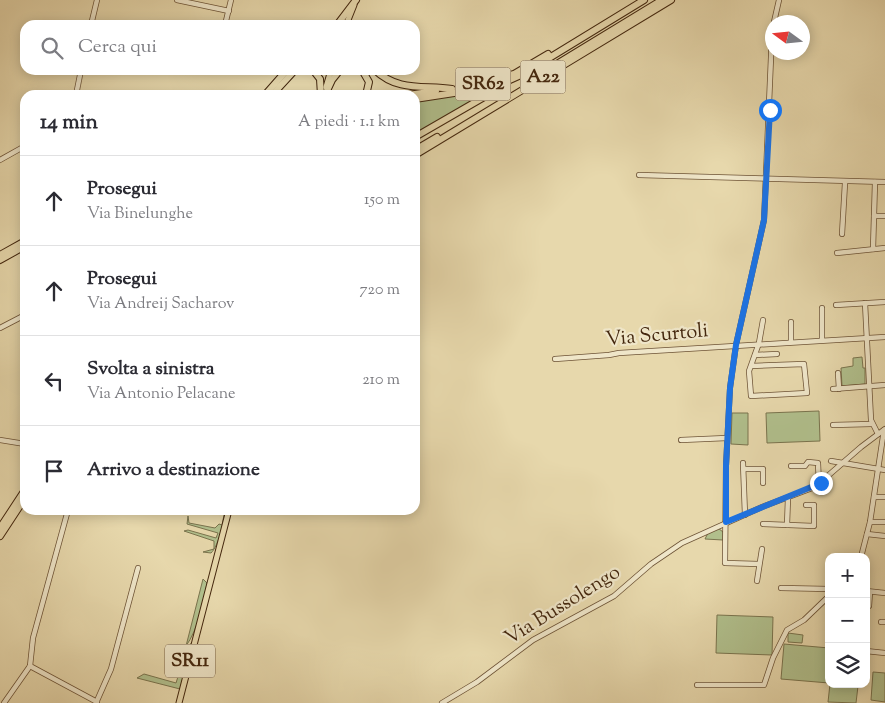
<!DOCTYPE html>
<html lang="it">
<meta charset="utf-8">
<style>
:root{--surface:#fff;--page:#f7f7f7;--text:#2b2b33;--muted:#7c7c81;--line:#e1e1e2}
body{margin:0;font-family:"Sorts Mill Goudy",serif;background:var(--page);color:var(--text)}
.controls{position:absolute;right:15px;bottom:15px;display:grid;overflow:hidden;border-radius:10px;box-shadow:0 2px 12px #0003}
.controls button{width:45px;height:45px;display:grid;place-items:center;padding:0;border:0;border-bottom:1px solid var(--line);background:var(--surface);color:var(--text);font:25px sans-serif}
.compass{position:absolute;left:765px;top:15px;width:45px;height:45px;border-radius:50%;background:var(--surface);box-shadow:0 2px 12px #0003;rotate:285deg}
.stop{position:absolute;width:15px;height:15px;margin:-11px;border:4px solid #1a73e8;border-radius:50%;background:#fff}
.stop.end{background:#1a73e8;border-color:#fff;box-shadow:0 1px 5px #0008}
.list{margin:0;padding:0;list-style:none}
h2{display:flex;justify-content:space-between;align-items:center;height:65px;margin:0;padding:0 20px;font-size:21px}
h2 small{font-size:16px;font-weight:400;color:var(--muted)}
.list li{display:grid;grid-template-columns:32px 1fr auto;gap:15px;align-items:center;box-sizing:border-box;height:90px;padding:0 20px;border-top:1px solid var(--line)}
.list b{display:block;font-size:19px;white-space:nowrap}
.list p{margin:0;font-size:16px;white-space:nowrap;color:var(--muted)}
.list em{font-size:16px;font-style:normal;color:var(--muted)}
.icon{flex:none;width:28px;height:28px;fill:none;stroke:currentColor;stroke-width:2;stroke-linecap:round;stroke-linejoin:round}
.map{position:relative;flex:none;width:885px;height:703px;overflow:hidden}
.search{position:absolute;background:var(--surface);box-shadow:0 2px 12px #0003;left:20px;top:20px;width:400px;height:55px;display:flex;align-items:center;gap:12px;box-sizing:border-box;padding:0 18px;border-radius:15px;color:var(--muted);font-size:19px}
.panel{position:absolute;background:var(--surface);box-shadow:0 2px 12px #0003;left:20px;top:90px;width:400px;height:425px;border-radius:15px}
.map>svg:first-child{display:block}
.green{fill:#b1c08d;stroke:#7a744e}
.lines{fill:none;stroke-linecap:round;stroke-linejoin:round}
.minor-casing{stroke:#6d5336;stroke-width:6}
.major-casing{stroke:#44270e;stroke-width:7}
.highway-casing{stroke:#44270e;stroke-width:8}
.minor{stroke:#efe6c9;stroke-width:4.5}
.major{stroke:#e7d8ac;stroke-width:5}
.highway{stroke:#e7d8ac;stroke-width:6}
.route{stroke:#1a73e8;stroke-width:6}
.labels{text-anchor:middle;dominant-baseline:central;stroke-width:4.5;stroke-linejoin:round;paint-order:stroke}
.shield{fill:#efe6c9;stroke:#776046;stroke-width:1}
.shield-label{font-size:19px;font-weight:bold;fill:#44270e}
.street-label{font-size:20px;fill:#44270e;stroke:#efe6c9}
</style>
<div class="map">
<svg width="885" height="703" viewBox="0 0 885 703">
<rect width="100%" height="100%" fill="#e7d8ac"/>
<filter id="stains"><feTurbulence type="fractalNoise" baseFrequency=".004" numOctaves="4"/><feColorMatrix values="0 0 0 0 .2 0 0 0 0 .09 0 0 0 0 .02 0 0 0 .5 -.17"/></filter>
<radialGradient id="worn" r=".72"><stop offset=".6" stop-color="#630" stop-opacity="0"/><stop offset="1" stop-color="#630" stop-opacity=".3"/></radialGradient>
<g class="green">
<polygon points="476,92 478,97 415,134 415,101"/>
<polygon points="862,357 863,368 865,368 865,384 842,386 841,368 853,366 853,358"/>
<polygon points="819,411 820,441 767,443 766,413"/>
<polygon points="732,413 748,413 748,445 731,444"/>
<path d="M225,510c1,8 -7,37 -14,43l-8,-1 11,-3v-8l-30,-10 4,-1 28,8 2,-5 -31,-9 1,-8 1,7 26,5 4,-4 3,1z"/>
<polygon points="718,528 723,532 723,540 705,539 708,533"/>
<path d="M203,579l4,4c-4,22 -9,46 -21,63z"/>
<polygon points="717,615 773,617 772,655 716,653"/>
<polygon points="788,633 803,635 802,643 788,642"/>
<polygon points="193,641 180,689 137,678 144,674 176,683 187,648"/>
<polygon points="784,644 829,648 829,683 781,679"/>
<polygon points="873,672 885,673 885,702 871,700"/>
<polygon points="830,684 858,686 856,703 828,702"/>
</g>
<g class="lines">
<defs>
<g id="minor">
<polyline points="177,0 229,11"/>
<polyline points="774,22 779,0"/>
<polyline points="91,25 97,0"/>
<polyline points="225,25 231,0"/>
<polyline points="76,95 81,70"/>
<polyline points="0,160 25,146"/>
<polyline points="639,175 885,182"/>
<polyline points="874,216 885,216"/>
<polyline points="842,234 845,183"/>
<polyline points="873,249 875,182"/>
<polyline points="837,253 885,248"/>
<polyline points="865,303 871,420 878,434"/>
<polyline points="836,305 885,302"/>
<polyline points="791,322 791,342"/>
<polyline points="0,328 25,315"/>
<polyline points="822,340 822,308"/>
<polyline points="755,355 777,354"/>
<polyline points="555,359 609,355 619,353 885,337"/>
<polyline points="751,366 804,364 807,393 751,396 749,371 759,343 763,320"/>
<polyline points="838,373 839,389"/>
<polyline points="833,389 885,385"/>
<polyline points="833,425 871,424"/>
<polyline points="0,440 25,444"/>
<polyline points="681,440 727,438"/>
<polyline points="831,461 885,470"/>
<polyline points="743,463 745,515"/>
<polyline points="791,466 805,466 808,462 818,463 819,485"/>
<polyline points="744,469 763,469 763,483"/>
<polyline points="874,497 885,497"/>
<polyline points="870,522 885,522"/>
<polyline points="763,524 814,526 814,505 806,505"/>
<polyline points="787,525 788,498"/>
<polyline points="867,534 885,536"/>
<polyline points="861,557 870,522 884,430"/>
<polyline points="759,564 725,563 726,466 730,388 736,345 764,220 772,34"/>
<polyline points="757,581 762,549"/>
<polyline points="781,588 829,589"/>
<polyline points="866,591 885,593"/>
<polyline points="869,606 870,592"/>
<polyline points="881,622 885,622"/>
<polyline points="866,651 885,653"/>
<polyline points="30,666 33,638 68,510"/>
<polyline points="30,666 97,702"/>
<polyline points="697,685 764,685 773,658 787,630 804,620 829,596"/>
<polyline points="4,703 30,666"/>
<polyline points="96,703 111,669 138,568"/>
<polyline points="442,703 477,682 533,640 614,596 651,564 682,543 762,507 815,487 861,447 885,429"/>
</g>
<g id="major">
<polyline points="346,25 354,5"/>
<polyline points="326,87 331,70"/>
<polyline points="179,703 229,510"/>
</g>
<g id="highway">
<polyline points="337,25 356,0"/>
<polyline points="552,67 662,0"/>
<polyline points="313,70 320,79 321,95"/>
<polyline points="362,70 369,82 366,95"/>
<path d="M375,70c23,22 49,15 77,19"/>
<polyline points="463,87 514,74 548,54"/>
<polyline points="265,95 287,70"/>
<polyline points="272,95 295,70"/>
<polyline points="325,95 332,80 340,70"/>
<polyline points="408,95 436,91"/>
<polyline points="415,99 480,89 501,84 523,74 644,0"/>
<polyline points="415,137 505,85"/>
<polyline points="415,150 437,137"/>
<polyline points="415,155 671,0"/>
<polyline points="0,255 25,241"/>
<polyline points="0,260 25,246"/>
<polyline points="0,528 25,490"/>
<polyline points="0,536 25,498"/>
</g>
</defs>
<use href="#minor" class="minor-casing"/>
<use href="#major" class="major-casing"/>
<use href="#highway" class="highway-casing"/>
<use href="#minor" class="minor"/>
<use href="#major" class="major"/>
<use href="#highway" class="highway"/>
</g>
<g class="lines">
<polyline class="route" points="770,110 764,220 736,345 730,388 726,466 726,522 821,483"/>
</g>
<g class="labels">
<g class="shield">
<rect x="520.5" y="60.5" width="45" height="33" rx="4"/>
<rect x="455.5" y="67.5" width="55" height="33" rx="4"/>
<rect x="165" y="644.5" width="50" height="33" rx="4"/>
</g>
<g class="shield-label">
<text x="543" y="77">A22</text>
<text x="483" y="84">SR62</text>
<text x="190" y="661">SR11</text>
</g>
<g class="street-label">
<text transform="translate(657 336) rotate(-5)">Via Scurtoli</text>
<text transform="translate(563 606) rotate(-32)">Via Bussolengo</text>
</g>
</g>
<rect width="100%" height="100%" filter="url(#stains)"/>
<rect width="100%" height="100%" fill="url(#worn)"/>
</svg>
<div class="controls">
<button>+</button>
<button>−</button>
<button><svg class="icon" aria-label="layers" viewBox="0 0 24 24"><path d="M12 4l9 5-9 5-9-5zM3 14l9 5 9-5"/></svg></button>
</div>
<svg class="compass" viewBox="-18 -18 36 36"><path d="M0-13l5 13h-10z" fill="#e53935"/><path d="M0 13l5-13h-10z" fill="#7c7c81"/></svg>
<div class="stop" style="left:770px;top:110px"></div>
<div class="stop end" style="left:821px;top:483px"></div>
<div class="search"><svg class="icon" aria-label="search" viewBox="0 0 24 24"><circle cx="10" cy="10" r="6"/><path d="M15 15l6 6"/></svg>Cerca qui</div>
<section class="panel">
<h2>14 min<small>A piedi · 1.1 km</small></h2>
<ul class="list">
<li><svg class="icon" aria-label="ahead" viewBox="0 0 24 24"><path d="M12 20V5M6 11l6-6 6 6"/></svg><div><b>Prosegui</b><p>Via Binelunghe</p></div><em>150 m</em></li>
<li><svg class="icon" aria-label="ahead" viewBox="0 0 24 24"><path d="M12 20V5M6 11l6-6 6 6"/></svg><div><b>Prosegui</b><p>Via Andreij Sacharov</p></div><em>720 m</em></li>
<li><svg class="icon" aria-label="left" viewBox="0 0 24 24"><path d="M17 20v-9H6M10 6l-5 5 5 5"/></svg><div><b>Svolta a sinistra</b><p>Via Antonio Pelacane</p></div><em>210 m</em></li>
<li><svg class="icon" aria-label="arrive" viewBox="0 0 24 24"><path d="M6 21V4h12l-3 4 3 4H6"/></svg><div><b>Arrivo a destinazione</b></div></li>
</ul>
</section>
</div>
